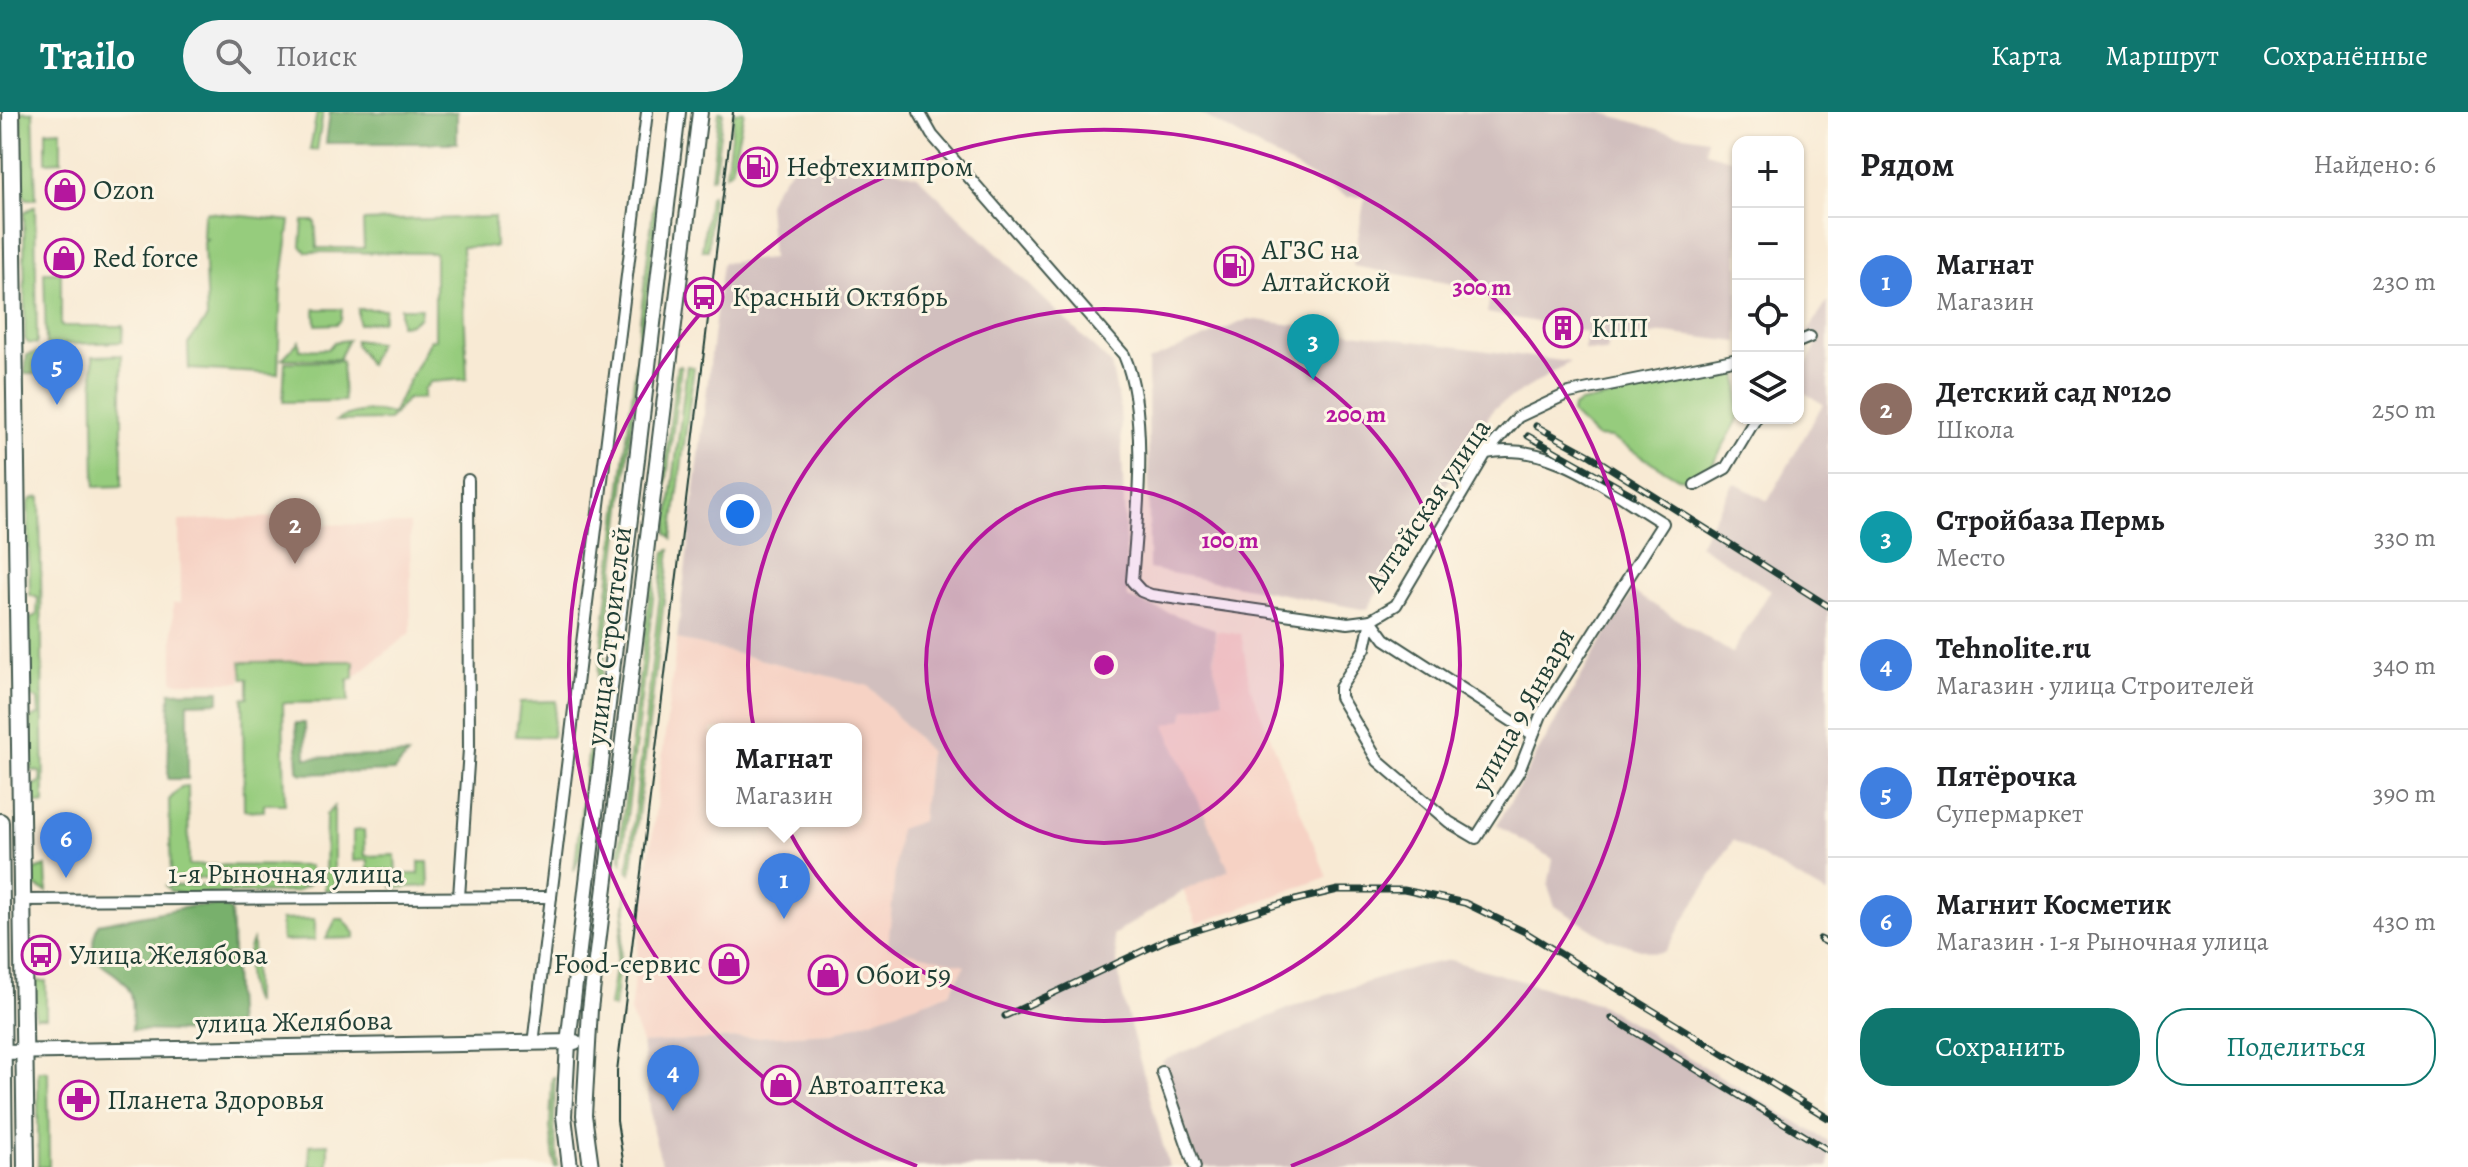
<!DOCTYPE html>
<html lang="ru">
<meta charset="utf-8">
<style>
:root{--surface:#fff;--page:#f2f2f2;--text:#202124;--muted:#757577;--line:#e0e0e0;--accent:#0f766e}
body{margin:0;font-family:Alegreya,serif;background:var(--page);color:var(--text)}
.controls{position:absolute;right:24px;top:24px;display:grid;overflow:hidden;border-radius:16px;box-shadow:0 2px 6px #0004}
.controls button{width:72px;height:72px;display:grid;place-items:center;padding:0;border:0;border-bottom:2px solid var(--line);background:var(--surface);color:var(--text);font:40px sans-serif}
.you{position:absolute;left:740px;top:402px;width:28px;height:28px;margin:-20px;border:6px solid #fff;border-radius:50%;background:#1a73e8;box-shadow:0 0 0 12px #1a73e833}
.badge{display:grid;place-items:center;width:52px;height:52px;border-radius:50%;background:var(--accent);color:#fff;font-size:26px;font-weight:700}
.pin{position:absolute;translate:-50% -66px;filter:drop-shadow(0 2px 4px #0008)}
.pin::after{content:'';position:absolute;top:42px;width:28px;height:24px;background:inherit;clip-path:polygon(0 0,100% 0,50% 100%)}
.popup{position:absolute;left:706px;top:611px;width:156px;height:104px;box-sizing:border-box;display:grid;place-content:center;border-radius:16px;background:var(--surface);filter:drop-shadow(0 2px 6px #0005);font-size:26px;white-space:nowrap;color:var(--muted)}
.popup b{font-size:30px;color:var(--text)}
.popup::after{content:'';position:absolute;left:50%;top:100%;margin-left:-16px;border:16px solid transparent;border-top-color:var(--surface)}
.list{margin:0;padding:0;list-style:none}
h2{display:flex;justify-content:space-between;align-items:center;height:104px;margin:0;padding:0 32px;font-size:34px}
h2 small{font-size:26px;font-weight:400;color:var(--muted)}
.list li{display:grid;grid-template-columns:52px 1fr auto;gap:24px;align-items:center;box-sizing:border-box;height:128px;padding:0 32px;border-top:2px solid var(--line)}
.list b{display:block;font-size:30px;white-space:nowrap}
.list p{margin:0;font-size:26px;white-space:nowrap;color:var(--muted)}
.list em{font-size:26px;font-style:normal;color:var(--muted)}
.actions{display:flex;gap:16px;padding:24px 32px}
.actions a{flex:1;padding:18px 0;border:2px solid var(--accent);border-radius:32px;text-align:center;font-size:28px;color:var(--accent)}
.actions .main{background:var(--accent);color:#fff}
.icon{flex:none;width:44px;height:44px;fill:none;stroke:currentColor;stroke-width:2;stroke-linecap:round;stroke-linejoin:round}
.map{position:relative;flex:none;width:1828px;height:1055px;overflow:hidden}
header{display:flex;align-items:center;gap:48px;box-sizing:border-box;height:112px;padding:0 40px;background:var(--accent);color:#fff}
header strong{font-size:38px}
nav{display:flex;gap:44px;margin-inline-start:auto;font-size:28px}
.search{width:560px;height:72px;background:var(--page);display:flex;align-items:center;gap:20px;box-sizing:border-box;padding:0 28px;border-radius:44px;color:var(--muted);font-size:30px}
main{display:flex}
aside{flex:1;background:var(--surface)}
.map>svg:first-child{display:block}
.built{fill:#f6d2c4;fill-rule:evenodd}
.industrial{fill:#d1bfbe}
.green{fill:#96cc7d;stroke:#5a8458;stroke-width:2}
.forest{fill:#78b06c;stroke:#4c7650;stroke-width:2}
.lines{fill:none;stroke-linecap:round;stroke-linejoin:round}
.street-casing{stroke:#40574c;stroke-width:14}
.secondary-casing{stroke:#40574c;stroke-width:18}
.primary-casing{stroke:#40574c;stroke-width:20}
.street{stroke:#fff;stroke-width:10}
.secondary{stroke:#fff;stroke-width:14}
.primary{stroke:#fff;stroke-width:16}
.tram{stroke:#1f3d34;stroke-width:2}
.rail-casing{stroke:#1f3d34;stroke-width:7}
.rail{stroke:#fcf5e5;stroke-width:4;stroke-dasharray:12;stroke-linecap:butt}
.ring{fill:none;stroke:#b5179e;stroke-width:4}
.labels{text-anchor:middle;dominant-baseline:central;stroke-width:6;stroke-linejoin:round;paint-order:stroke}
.poi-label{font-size:28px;fill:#1f3d34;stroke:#fcf5e5;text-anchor:start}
.street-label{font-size:28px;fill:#1f3d34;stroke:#fcf5e5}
.centre{fill:#b5179e;stroke:#fcf5e5;stroke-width:4}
.ring-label{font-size:24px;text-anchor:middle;font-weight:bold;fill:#b5179e;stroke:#fcf5e5;stroke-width:6;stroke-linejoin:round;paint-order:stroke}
</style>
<header>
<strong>Trailo</strong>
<div class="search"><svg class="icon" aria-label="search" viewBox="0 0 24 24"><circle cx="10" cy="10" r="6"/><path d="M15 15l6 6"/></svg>Поиск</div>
<nav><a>Карта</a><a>Маршрут</a><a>Сохранённые</a></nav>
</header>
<main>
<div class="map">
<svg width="1828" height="1055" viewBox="0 0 1828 1055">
<rect width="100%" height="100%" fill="#fcf5e5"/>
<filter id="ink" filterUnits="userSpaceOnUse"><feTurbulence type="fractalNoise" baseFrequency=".0125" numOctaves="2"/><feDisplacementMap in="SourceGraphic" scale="16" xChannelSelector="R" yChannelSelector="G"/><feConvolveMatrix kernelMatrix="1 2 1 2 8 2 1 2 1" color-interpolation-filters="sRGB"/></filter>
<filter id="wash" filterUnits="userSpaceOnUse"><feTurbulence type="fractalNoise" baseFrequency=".006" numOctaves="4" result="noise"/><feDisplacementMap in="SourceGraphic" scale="32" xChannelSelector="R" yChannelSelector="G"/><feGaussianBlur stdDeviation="1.8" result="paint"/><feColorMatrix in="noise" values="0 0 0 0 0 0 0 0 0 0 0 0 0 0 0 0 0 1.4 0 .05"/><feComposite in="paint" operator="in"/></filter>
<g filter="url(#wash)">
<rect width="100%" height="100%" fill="#f8ead4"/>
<g class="built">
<polygon points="279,405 280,413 410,412 411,520 354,566 353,549 242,550 241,570 173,570 173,491 180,491 179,409"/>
<polygon points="1216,519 1241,522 1250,575 1327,765 1197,812 1183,778 1164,612 1184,606 1185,598 1223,587 1214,555"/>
<path d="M677,527l192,47 60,65 -7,70 43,144 -15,28 -117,40 -191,10 -12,-31zM712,617h144v92h-144z"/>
</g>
<g class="industrial">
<polygon points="1198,0 1601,0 1667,20 1707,27 1706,40 1738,49 1738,230 1665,221 1632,226 1610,224 1607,240 1584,238 1587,220 1568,217 1567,221 1557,219 1558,214 1487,201 1491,179 1353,154 1365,85 1347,85"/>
<polygon points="833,41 917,64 1111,252 1120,295 1128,486 1215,517 1214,555 1223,588 1185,598 1183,607 1165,613 1229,758 1183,779 1113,823 1123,887 1169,1055 663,1055 653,1020 642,931 833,921 950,881 965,853 888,835 899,717 922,709 929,639 869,574 677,527 722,151 772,146 768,92 773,79 800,46"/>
<polygon points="1828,189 1828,783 1733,728 1665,840 1654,841 1605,826 1555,794 1548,774 1553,747 1497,713 1595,540 1633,480 1732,541 1771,478 1699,433 1734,371 1768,389 1823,292 1798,277 1798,269 1816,234 1806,222"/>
<polygon points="1249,207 1570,250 1494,296 1367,498 1149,457 1148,249"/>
<polygon points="1450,848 1600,892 1828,1029 1828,1055 1198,1055 1162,949 1302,891 1418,854"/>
</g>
<g class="green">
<polygon points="21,0 33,0 36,87 27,87 23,82"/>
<polygon points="317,0 323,0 317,38 310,38"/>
<polygon points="719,0 723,0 714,65 711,66"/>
<polygon points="734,0 744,0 731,58 726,62"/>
<polygon points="61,18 61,49 46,50 46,19"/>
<polygon points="660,39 662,60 641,235 637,235"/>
<polygon points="712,83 708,138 702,138 709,85"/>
<polygon points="35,94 37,232 28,231 25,227 24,100"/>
<polygon points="207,100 290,109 281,172 278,262 189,257 188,232 207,206 204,129 207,127 203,126 204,104"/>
<path d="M494,105l1,30h-33l5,132 -37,3 -7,8v8l-16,1 -18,21 -53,1c17,-11 38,-12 56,-7l38,-74 5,-1v-86l-129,-1 -5,-6 2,-25h12l2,27h47l-1,-27z"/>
<polygon points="44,160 61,160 61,214 123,214 122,230 46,233"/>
<polygon points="400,196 421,196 420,205 410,212 400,213"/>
<polygon points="315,197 342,197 341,208 337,212 316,213"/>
<polygon points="358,197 385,197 382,209 358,212"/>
<polygon points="348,228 339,247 282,247 299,229 300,238 328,237 334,230"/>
<polygon points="355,228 378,231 369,253 355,232"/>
<polygon points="38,240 38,262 25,262 27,243"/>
<polygon points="122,243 122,374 95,375 93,244"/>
<polygon points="342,249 344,289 283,290 285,250"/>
<polygon points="636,251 639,251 581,741 574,759"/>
<polygon points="677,254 681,254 661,414 659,403"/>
<polygon points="687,254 694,255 672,426 667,421"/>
<polygon points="1738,259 1739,306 1710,357 1694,368 1678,366 1611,326 1596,325 1572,302 1573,295 1580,291"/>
<polygon points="40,385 44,692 31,690 31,674 41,670 40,660 31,658 30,606 39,603 38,587 30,585 30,506 37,503 38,486 30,483 28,393 31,387"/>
<polygon points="670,438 631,761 628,758 665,440"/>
<polygon points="658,446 624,729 622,752 619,738 652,459"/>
<polygon points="354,549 354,566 348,568 348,590 283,591 285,692 264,692 264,699 244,698 243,586 248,585 248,567 243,566 241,550"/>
<polygon points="556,589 552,625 516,624 520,590"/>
<polygon points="188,674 189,753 310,754 310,766 171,766 169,688 181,675"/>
<polygon points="334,695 334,778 325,778 326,703"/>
<polygon points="364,718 365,744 395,743 396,762 419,762 419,750 428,750 429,774 392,776 391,758 368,758 368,748 353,749 353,719"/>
<polygon points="46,754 46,755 47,780 35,774 34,758"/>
<polygon points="309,772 295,780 185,782 170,779 166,774"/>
<polygon points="628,777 614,896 609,894"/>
<polygon points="315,807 315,828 282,829 281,808"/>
<polygon points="336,807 343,807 355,821 355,826 326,827"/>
<path d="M253,828l1,63c-8,-14 -10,-51 -1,-63z"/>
<rect x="35" y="869" width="11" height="36"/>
<polygon points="38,959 48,959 49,1055 38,1055"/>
<polygon points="555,965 554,1014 558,1055 555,1055 550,1015 552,966"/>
<polygon points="328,1032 328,1055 310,1055 309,1033"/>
</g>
<g class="forest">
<polygon points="330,0 457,0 457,31 326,31"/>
<polygon points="219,579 219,590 188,591 188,667 168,667 170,580"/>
<polygon points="296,611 305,611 306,646 408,643 394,659 302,662 298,658"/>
<path d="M193,794h29l9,5 6,122 -105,-3c0,-12 3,-27 -2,-38 -14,-30 -50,-20 -32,-68z"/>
</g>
</g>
<g filter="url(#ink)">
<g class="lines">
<defs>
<g id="street">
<path d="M919,0l13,23 192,220c25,58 13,163 8,226l9,10 10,4 197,28 23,-3 25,-15 90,-152 32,-36 51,-24 169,-34"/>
<polyline points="1798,230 1810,225"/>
<polyline points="1695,373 1726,356 1756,306"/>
<path d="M1371,508l-6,28 -25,40v9l38,64 71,61 27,16 43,-67 22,-56 122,-192c-54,-32 -111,-83 -177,-70"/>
<polyline points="1371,508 1385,527 1532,622"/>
<polyline points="459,785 469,637 468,368"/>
<polyline points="21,788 551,785"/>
<polyline points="533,932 647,0"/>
<polyline points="1162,960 1195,1055"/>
</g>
<g id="secondary">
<polyline points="0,940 575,930"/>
<polyline points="570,1055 564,1004 568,931 678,0"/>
<polyline points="591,1055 584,1003 590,897 700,0"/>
</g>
<g id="primary">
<polyline points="11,0 26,1055"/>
<polyline points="0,710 4,1055"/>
</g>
</defs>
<use href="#street" class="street-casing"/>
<use href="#secondary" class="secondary-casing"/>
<use href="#primary" class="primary-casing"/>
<use href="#street" class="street"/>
<use href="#secondary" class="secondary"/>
<use href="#primary" class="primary"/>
<polyline class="tram" points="624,1055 617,1009 617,959 733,0"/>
<defs>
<g id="rail">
<polyline points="1536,314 1591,344 1828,494"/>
<polyline points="1528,324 1633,383"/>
<polyline points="1820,827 1828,831"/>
<polyline points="1005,904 1168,827 1283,791 1338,778 1404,778 1465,791 1525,820 1828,1006"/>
<polyline points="1612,906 1828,1038"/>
</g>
</defs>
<use href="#rail" class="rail-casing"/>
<use href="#rail" class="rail"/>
</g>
</g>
<circle cx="1104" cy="553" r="178" fill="#b5179e" fill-opacity=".12"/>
<g class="ring">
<circle cx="1104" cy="553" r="178"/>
<circle cx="1104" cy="553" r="356"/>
<path d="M917 1054A535 535 0 1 1 1291 1054"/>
</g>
<defs>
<symbol id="fuel-ring" viewBox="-11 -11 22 22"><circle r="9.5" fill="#fcf5e5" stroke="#b5179e" stroke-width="1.5"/><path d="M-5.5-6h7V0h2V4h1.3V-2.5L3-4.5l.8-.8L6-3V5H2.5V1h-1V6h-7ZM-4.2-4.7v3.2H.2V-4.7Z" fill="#b5179e"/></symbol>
<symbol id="shop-ring" viewBox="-11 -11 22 22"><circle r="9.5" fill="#fcf5e5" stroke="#b5179e" stroke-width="1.5"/><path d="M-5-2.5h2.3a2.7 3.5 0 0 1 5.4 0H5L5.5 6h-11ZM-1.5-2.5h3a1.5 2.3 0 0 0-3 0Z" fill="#b5179e"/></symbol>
<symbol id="bus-ring" viewBox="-11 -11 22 22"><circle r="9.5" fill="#fcf5e5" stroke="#b5179e" stroke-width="1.5"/><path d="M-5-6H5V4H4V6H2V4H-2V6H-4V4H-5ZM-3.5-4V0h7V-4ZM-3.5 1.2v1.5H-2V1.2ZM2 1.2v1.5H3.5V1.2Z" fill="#b5179e"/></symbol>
<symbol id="building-ring" viewBox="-11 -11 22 22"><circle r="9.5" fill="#fcf5e5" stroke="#b5179e" stroke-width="1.5"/><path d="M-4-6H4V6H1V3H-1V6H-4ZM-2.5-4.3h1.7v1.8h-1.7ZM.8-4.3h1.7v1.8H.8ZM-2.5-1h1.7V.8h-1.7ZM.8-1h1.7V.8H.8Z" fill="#b5179e"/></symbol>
<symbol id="pharmacy-ring" viewBox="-11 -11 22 22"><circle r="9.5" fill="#fcf5e5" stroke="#b5179e" stroke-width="1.5"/><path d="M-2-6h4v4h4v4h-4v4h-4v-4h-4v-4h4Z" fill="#b5179e"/></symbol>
</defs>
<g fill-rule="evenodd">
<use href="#fuel-ring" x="736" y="33" width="44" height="44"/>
<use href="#shop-ring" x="43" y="56" width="44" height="44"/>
<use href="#shop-ring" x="42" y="124" width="44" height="44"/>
<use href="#fuel-ring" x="1212" y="132" width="44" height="44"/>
<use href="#bus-ring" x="682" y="163" width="44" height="44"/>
<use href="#building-ring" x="1541" y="194" width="44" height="44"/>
<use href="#bus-ring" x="19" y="821" width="44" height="44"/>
<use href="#shop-ring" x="707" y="830" width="44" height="44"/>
<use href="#shop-ring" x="806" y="841" width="44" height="44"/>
<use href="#shop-ring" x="759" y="951" width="44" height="44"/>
<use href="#pharmacy-ring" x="57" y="966" width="44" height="44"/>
</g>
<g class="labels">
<g class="poi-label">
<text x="786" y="55">Нефтехимпром</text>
<text x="93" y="78">Ozon</text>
<text x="1262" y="138">АГЗС на<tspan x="1262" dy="32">Алтайской</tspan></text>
<text x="92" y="146">Red force</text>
<text x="732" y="185">Красный Октябрь</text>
<text x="1591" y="216">КПП</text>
<text x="69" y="843">Улица Желябова</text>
<text x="701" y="852" text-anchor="end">Food-сервис</text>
<text x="856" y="863">Обои 59</text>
<text x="809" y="973">Автоаптека</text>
<text x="107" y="988">Планета Здоровья</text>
</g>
<g class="street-label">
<text transform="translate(1428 393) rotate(-56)">Алтайская улица</text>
<text transform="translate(609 524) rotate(-83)">улица Строителей</text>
<text transform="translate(1523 598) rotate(-61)">улица 9 Января</text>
<text x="286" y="762">1-я Рыночная улица</text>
<text transform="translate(294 910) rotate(-1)">улица Желябова</text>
</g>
</g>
<circle cx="1104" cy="553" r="12" class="centre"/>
<g class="ring-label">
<text x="1482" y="183">300 m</text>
<text x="1356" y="310">200 m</text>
<text x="1230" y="436">100 m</text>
</g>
</svg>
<div class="controls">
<button>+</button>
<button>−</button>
<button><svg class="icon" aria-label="locate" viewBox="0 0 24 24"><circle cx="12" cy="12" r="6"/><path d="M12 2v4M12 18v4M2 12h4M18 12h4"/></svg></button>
<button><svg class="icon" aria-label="layers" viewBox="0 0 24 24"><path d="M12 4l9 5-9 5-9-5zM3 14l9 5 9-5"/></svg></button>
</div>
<div class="you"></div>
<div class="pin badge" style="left:784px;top:807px;background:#3f7fe0">1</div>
<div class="popup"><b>Магнат</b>Магазин</div>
<div class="pin badge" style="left:295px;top:452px;background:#8d6e63">2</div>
<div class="pin badge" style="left:1313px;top:268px;background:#0f9aa8">3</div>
<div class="pin badge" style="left:673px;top:999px;background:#3f7fe0">4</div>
<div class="pin badge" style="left:57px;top:293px;background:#3f7fe0">5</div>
<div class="pin badge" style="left:66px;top:766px;background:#3f7fe0">6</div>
</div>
<aside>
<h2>Рядом<small>Найдено: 6</small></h2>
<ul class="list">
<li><span class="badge" style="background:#3f7fe0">1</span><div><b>Магнат</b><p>Магазин</p></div><em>230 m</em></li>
<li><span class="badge" style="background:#8d6e63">2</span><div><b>Детский сад №120</b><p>Школа</p></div><em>250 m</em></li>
<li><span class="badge" style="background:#0f9aa8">3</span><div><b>Стройбаза Пермь</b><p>Место</p></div><em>330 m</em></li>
<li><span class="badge" style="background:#3f7fe0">4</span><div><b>Tehnolite.ru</b><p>Магазин · улица Строителей</p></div><em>340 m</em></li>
<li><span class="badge" style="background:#3f7fe0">5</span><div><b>Пятёрочка</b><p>Супермаркет</p></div><em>390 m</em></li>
<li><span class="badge" style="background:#3f7fe0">6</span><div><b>Магнит Косметик</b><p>Магазин · 1-я Рыночная улица</p></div><em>430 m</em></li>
</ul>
<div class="actions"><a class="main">Сохранить</a><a>Поделиться</a></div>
</aside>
</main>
